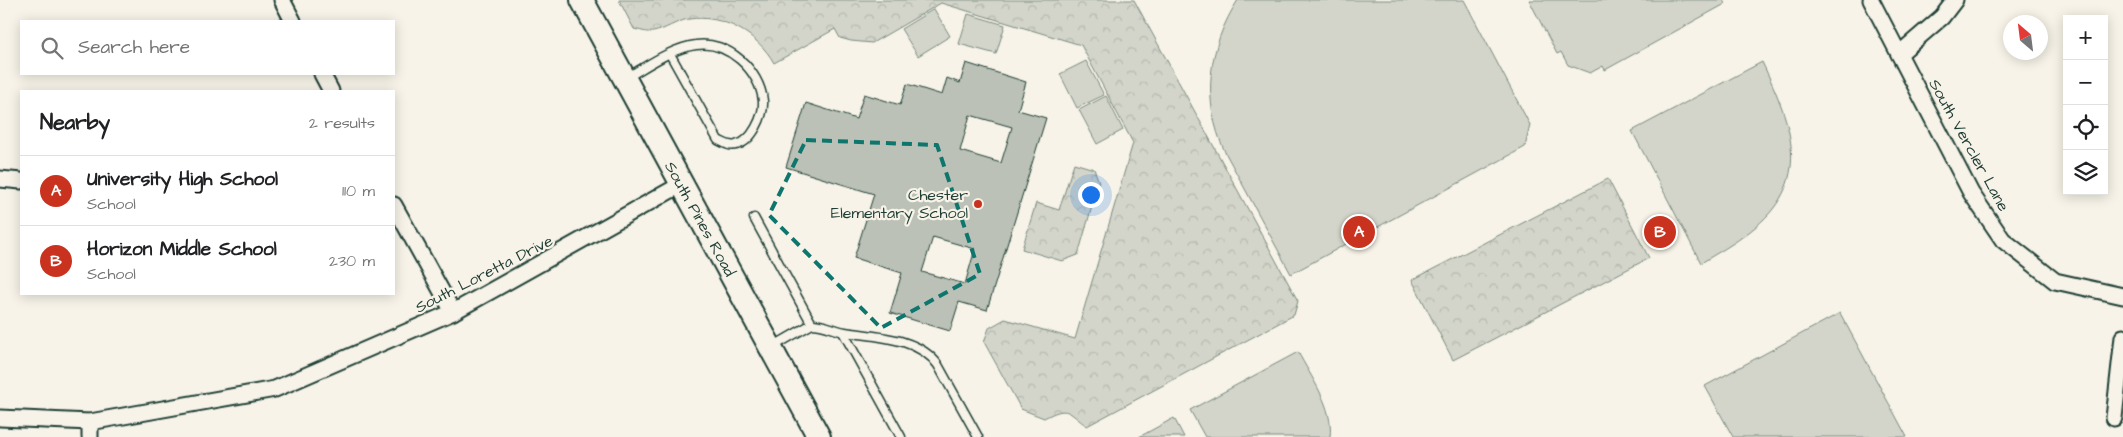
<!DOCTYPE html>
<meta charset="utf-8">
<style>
:root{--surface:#fff;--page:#f6f6f6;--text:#202124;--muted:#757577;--line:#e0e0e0;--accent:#c8321e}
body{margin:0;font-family:"Architects Daughter",sans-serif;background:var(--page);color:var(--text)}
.controls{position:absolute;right:15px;top:15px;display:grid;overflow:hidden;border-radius:0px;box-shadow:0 2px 12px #0003}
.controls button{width:45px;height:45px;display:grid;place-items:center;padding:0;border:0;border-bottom:1px solid var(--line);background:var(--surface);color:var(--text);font:25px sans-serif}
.compass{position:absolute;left:2003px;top:15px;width:45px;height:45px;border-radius:50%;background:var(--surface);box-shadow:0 2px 12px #0003;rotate:332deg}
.you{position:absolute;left:1090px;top:194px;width:18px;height:18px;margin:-12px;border:4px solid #fff;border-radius:50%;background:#1a73e8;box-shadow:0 0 0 8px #1a73e833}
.badge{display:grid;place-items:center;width:32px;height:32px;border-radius:50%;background:var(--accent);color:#fff;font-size:16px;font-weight:700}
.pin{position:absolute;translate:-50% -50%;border:2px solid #fff;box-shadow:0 1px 5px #0006}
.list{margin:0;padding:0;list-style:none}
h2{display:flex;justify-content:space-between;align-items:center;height:65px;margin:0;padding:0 20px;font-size:21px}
h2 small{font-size:16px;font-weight:400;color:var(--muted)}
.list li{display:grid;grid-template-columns:32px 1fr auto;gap:15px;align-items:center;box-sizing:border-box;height:70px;padding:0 20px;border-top:1px solid var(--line)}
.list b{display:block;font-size:19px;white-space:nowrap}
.list p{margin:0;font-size:16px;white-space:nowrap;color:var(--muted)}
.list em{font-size:16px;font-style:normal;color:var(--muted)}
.icon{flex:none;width:28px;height:28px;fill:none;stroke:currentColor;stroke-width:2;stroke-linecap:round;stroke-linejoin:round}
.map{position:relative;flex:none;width:2123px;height:437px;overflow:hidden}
.search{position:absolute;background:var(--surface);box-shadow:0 2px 12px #0003;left:20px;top:20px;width:375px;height:55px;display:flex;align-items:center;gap:12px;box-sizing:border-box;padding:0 18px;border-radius:0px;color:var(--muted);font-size:19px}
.panel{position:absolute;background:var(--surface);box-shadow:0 2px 12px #0003;left:20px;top:90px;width:375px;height:205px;border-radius:0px}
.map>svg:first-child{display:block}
.grass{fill:#d3d5ca;stroke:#79897f}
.forest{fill:url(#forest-crowns);stroke:#79897f}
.building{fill:#bbc1b6;stroke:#1f3d34;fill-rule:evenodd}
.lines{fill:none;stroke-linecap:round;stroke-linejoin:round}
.lane-casing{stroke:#1f3d34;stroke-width:11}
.street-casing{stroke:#1f3d34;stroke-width:19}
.secondary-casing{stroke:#1f3d34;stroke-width:26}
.lane{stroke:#f7f3e8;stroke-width:8}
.street{stroke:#f7f3e8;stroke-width:15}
.secondary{stroke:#f7f3e8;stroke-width:22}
.marked{fill:none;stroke:#0f766e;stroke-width:4;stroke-dasharray:10 6;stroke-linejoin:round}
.poi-dot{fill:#c8321e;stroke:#f7f3e8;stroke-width:2}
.labels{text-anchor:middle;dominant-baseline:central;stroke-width:4.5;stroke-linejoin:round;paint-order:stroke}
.street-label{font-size:16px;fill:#1f3d34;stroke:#f7f3e8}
.poi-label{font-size:16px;fill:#1f3d34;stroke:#f7f3e8;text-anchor:end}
</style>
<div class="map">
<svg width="2123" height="437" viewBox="0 0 2123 437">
<defs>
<pattern id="forest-crowns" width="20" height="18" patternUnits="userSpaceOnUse" patternTransform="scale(1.25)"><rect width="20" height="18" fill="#d3d5ca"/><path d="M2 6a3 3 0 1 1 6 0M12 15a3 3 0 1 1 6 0" fill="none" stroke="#b5b8ae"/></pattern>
</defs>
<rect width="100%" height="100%" fill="#f7f3e8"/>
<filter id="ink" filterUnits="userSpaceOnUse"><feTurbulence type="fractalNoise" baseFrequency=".02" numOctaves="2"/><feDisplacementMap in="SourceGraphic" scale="10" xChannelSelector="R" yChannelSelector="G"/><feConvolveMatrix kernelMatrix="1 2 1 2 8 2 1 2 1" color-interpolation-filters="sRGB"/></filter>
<g filter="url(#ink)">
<g class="grass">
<path d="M1238,0h226l66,125 -5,22 -234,127 -66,-122c-24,-52 -17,-105 13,-152z"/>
<polygon points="1529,0 1723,0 1725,4 1605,70 1603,66 1590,73 1568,65 1561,52 1557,54"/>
<polygon points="934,9 950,36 918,56 901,29"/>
<polygon points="968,14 1005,25 996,54 959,44"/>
<polygon points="1086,61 1104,95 1077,108 1060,74"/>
<path d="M1762,62c30,63 53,120 -13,170 -15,12 -32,21 -48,31l-69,-132z"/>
<polygon points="1106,96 1123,130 1097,144 1079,110"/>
<polygon points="1840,313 1907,437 1733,437 1705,386"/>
<path d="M1298,352c13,25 36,56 32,85h-125l-15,-27z"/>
<polygon points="1174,418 1184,437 1139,437"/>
</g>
<g class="forest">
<path d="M619,0h515l164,301 -4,14 -207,111c-20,-14 -18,-21 -43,-8l-23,-9 -37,-67 5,-14 16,-9 70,20 58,-196 -52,-98 -140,-42 -69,40 -21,-2 -11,-3 -5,-9 -61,34c-16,-29 -51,-49 -85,-44 -13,2 -24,11 -36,13 -6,1 -14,-2 -19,-3z"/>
<polygon points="1074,163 1094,169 1099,182 1078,255 1062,261 1022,249 1036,203 1059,210"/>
<polygon points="1608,179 1649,258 1453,360 1412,280"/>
</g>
<path class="building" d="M966,63l60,19 -8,28 28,8 -59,192 -28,-8 -9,29 -60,-18 12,-40 -48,-15 20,-64 -88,-27 20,-64 50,16 8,-25 36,11 7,-21 35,11 5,-17 13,5zM970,115l42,12 -11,36 -41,-12zM933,237l42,12 -10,35 -43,-12z"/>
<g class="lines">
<defs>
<g id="lane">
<path d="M626,78c21,-12 46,-30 70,-33 31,-5 64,25 67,56 1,15 -11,41 -27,44 -6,2 -12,-2 -18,-5l-48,-86"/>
<polyline points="754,218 812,324"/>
<polyline points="843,332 901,437"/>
<path d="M772,347l40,-23c12,0 22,6 33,8 31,5 73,5 93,33l40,72"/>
</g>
<g id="street">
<polyline points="282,0 293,21"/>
<polyline points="1871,0 1971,193 2003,240 2055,281 2123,296"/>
<polyline points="1899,54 1942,17 1955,0"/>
<polyline points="322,74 331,91"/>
<polyline points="0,179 21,181"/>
<polyline points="394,205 453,312"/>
<polyline points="0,418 90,422 275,389 453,312 682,184"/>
<polyline points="2114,418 2123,337"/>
<polyline points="90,437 90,422"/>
</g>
<polyline id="secondary" points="582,0 819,437"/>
</defs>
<use href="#lane" class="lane-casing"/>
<use href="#street" class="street-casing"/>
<use href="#secondary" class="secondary-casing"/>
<use href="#lane" class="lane"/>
<use href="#street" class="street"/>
<use href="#secondary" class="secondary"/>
</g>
</g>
<path class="marked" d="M806,140l131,5 43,129 -99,54 -112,-113z"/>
<circle class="poi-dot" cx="978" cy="204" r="5"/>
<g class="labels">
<g class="street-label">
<text transform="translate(1969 145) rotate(61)">South Vercler Lane</text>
<text transform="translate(700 219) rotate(61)">South Pines Road</text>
<text transform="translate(484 274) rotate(-27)">South Loretta Drive</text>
</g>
<g class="poi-label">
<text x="968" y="195">Chester<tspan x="968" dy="18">Elementary School</tspan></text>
</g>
</g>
</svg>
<div class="controls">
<button>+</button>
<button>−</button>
<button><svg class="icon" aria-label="locate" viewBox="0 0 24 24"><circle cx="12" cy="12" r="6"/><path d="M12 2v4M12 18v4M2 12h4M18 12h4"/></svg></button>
<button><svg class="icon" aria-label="layers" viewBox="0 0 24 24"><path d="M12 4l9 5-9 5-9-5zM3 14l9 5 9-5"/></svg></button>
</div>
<svg class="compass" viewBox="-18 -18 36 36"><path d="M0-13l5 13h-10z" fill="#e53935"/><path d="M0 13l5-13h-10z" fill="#757577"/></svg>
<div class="you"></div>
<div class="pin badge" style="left:1359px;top:232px">A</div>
<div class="pin badge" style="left:1660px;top:232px">B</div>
<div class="search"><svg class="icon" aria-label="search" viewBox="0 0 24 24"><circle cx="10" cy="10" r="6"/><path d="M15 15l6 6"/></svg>Search here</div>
<section class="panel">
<h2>Nearby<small>2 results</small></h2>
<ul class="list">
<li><span class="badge">A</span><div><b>University High School</b><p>School</p></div><em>110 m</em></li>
<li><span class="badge">B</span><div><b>Horizon Middle School</b><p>School</p></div><em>230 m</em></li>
</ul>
</section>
</div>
